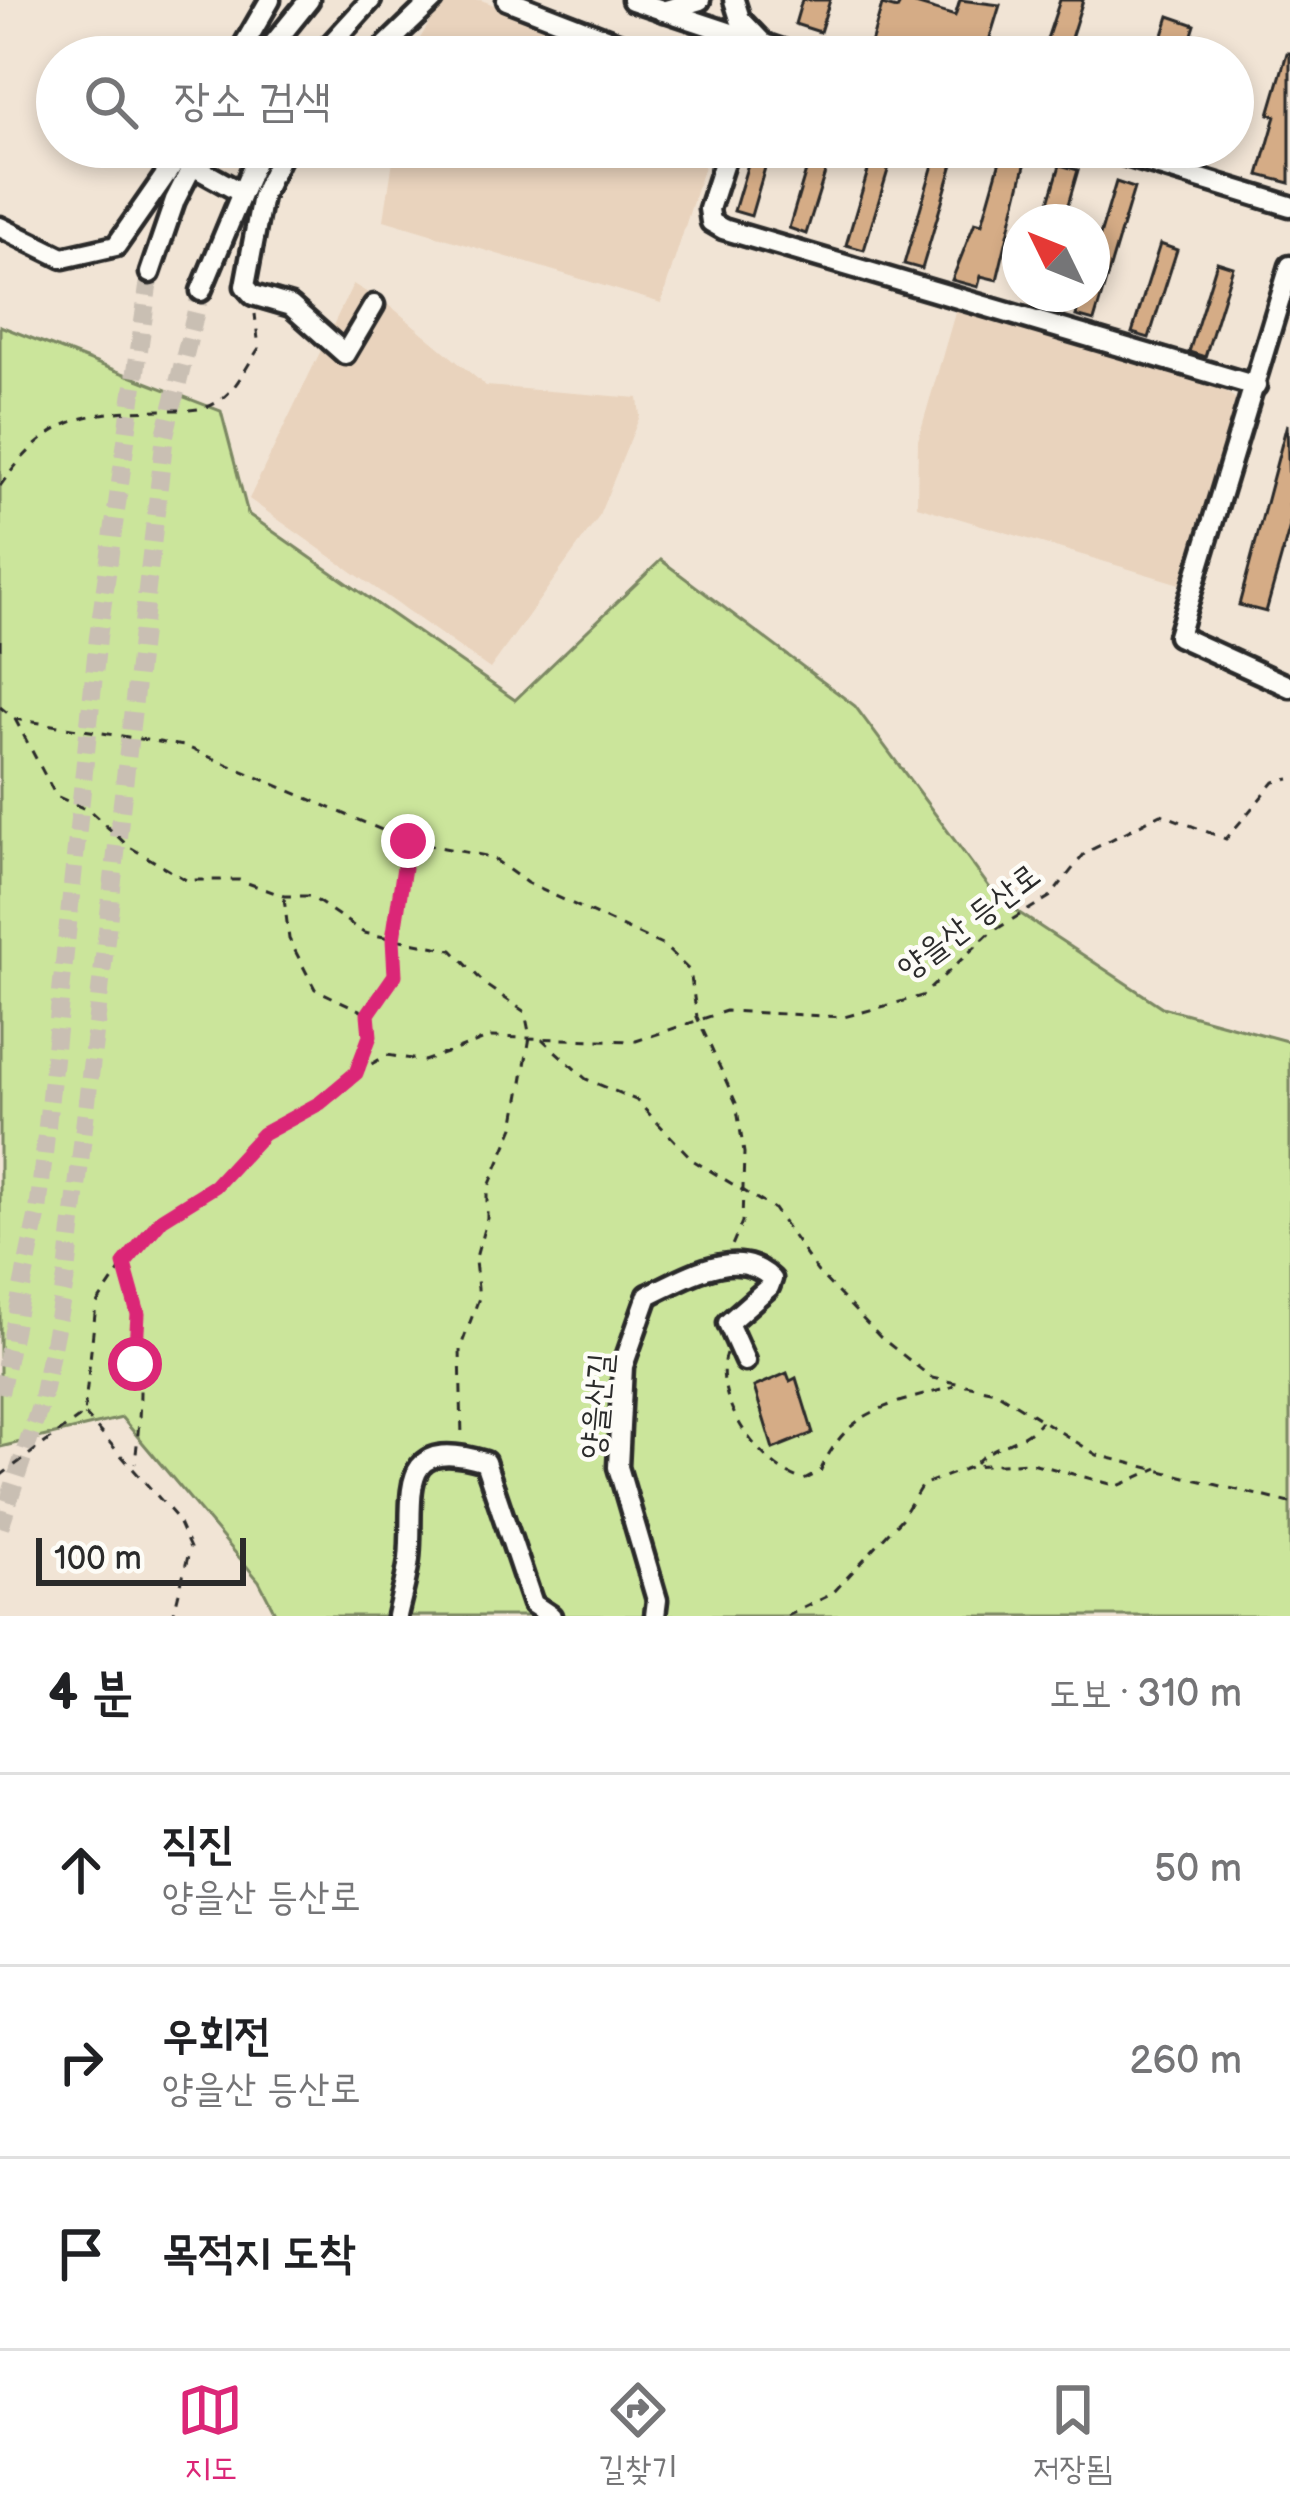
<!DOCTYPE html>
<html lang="ko">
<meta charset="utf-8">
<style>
:root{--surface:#fff;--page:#f2f2f2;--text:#202124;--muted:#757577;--line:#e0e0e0;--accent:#db2777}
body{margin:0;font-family:"Balsamiq Sans","Poor Story",sans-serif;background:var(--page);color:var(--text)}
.compass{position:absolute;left:1002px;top:204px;width:108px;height:108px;border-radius:50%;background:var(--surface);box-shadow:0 6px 18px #0003;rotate:313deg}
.scale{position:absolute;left:36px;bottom:30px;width:210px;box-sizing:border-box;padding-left:12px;border:6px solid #2b2b2b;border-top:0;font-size:33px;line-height:42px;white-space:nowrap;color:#2b2b2b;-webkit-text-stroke:9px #fdfcf7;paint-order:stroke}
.stop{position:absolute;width:36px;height:36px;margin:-27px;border:9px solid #db2777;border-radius:50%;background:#fff}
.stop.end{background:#db2777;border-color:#fff;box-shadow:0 3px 12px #0008}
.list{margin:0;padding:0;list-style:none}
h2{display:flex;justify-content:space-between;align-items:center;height:156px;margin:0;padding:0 48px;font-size:51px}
h2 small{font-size:39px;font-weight:400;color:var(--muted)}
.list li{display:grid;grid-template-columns:78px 1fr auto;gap:36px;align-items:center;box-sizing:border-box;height:192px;padding:0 48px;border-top:3px solid var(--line)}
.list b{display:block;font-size:45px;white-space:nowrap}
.list p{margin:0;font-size:39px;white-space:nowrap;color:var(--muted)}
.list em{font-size:39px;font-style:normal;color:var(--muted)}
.icon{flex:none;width:66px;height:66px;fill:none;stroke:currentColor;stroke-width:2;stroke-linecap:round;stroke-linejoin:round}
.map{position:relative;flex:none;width:1290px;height:1616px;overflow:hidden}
.search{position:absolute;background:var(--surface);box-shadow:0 6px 18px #0003;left:36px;right:36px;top:36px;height:132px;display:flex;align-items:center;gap:30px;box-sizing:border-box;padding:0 42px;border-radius:66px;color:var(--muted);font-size:45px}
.sheet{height:732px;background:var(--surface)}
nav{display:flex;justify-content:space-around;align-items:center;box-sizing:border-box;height:168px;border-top:3px solid var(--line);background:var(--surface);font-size:33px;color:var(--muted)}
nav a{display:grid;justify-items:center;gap:6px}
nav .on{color:var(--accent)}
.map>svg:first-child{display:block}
.built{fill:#e9d3bd}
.green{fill:#cbe59b;stroke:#7b8863;stroke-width:3}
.building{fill:#d5ac86;stroke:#2b2b2b;stroke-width:3}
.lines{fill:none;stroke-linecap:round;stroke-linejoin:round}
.minor-tunnel{stroke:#c9bfb3;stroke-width:18;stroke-dasharray:18 9;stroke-linecap:butt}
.minor-casing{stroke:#2b2b2b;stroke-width:27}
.path{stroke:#2b2b2b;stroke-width:3;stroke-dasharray:9 9;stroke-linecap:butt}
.minor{stroke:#fdfcf7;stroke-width:18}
.route{stroke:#db2777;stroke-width:15}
.labels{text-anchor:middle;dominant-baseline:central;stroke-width:9;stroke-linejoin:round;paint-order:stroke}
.street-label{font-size:33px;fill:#2b2b2b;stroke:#fdfcf7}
</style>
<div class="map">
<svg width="1290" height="1616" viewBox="0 0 1290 1616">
<rect width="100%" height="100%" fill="#f1e4d5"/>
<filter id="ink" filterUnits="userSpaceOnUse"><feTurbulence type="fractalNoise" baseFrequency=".00833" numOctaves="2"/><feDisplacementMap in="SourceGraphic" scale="24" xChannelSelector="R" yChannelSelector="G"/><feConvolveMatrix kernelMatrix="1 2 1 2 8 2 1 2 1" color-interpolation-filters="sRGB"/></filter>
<g filter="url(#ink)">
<g class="built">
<polygon points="443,0 481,0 634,57 409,57"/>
<polygon points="395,147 710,147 661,303 384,220"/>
<polygon points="353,284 393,308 486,386 638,398 640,416 598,518 490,669 249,499"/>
<polygon points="957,306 1220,387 1236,399 1183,585 917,506 918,440"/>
</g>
<polygon class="green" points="0,326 221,411 248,514 515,700 661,560 855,706 998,899 1162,1007 1290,1042 1290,1616 277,1616 259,1581 122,1418 0,1447"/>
<g class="building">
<polygon points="802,0 830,0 820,32 795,24"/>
<polygon points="902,0 955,16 960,0 1000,5 984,57 868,54 882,5 897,9"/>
<polygon points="1060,0 1083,0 1065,57 1041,57"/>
<polygon points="1169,16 1195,25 1185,57 1156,57"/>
<polygon points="1287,53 1290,53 1290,183 1259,175 1276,116 1269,114"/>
<polygon points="753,147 771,147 751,216 734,211"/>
<polygon points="813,147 833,147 806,234 789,228"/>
<polygon points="875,147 895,147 864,250 846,245"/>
<polygon points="933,147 958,147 922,269 904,264 935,158 930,157"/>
<polygon points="1003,150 1027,157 997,280 981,276 978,287 952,280 975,222 982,224"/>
<polygon points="1060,165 1078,170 1063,222 1043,222"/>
<polygon points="1116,182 1134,188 1094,321 1076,316 1082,294 1092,294 1092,262"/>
<polygon points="1160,244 1177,250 1149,338 1132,333"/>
<polygon points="1217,262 1233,267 1205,357 1189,352"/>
<polygon points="1287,424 1290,526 1266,612 1239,605"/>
<polygon points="787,1373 790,1381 796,1378 813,1433 773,1449 754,1387"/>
</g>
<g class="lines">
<g class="minor-tunnel">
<polyline points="0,1393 38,1212 98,637 150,273"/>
<polyline points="0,1527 41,1403 67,1273 165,435 201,291"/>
</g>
<defs>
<g id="minor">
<polyline points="507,0 654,57"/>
<polyline points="632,0 803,57"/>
<polyline points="734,0 740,19 762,42"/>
<polyline points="663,11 700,0"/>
<polyline points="237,57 270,0"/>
<polyline points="263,57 309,0"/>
<polyline points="319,57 371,0"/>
<polyline points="374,57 433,0"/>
<polyline points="285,147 262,196 245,286 253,295 291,306 345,354 374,305"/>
<polyline points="729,147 709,209 711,222 723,229 1256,386"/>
<polyline points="1097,147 1290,206"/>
<polyline points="191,165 240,192"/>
<polyline points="0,227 63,258 116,246 185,147"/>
<polyline points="1290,266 1178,636 1290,687"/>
<polyline points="150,273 175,200 202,147"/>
<polyline points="201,291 261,147"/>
<path d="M397,1616c4,-19 10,-38 12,-57 6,-61 -16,-125 76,-97l48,142 18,12"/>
<path d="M655,1616l2,-16 -39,-133 5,-101 25,-71c37,-17 89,-51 124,-16l-3,8 -41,36 17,38"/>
</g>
</defs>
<use href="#minor" class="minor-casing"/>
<g class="path">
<path d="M0,486c51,-70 83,-75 167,-76 19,0 37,2 53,-10 16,-10 28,-36 39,-52l-4,-34"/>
<polyline points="0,640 0,655"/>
<polyline points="0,707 15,719 184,746 408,841 491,857 527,883 664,946 690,971 697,1017 736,1103 744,1153 742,1222 731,1248"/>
<polyline points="15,719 56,796 90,811 128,846 186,880 239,880 284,896 310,896 364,933 452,950 487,986 525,1012 530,1037 514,1127 487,1191 487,1218 475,1261 479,1298 460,1349 462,1439"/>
<polyline points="284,898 289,939 315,989 368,1014"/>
<polyline points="542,1039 586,1079 636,1100 694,1161 774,1209 817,1271 880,1337 932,1378 995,1391 1097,1455 1290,1503"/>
<polyline points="356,1073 387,1055 424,1061 491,1037 636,1041 726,1011 844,1017 922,996 990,933 1051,896 1085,853 1161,814 1226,839 1274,782 1290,779"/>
<path d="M124,1266c19,64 19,130 11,197"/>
<path d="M726,1353c-15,45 34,115 78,127l16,-8c28,-66 71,-66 134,-86"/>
<polyline points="85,1415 176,1517 190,1548 173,1616"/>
<path d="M976,1463c18,-21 47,-19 65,-42"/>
<polyline points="0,1476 84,1414 96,1305 124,1264 162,1219 215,1187 263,1134 319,1103 356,1073 370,1035 368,1014 395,975 393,939 408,842"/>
<polyline points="787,1616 832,1594 901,1519 922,1485 973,1466 1028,1462 1118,1486 1158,1468"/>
</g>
<use href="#minor" class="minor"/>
</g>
</g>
<g class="lines" filter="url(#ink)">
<polyline class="route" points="135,1364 138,1314 124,1264 162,1219 215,1186 263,1134 320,1103 356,1073 370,1036 368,1014 395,975 393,939 408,841"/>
</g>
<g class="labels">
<g class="street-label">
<text transform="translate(969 922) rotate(-37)">양을산 등산로</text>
<text transform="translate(597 1406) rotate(-85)">양을산길</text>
</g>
</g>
</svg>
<svg class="compass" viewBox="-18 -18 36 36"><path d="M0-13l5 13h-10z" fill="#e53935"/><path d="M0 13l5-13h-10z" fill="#757577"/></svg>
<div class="scale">100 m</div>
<div class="stop" style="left:135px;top:1364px"></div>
<div class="stop end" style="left:408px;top:841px"></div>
<div class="search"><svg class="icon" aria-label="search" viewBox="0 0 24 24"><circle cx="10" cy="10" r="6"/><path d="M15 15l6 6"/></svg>장소 검색</div>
</div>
<section class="sheet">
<h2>4 분<small>도보 · 310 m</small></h2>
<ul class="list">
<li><svg class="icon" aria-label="ahead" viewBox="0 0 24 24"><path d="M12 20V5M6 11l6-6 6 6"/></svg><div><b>직진</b><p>양을산 등산로</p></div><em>50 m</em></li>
<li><svg class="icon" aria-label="right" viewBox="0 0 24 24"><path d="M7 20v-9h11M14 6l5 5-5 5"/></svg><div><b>우회전</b><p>양을산 등산로</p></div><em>260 m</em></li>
<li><svg class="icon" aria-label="arrive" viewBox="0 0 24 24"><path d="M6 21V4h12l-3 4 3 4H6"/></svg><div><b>목적지 도착</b></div></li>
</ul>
</section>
<nav>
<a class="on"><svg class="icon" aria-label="map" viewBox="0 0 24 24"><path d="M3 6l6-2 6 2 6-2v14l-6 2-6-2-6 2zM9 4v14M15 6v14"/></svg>지도</a>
<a><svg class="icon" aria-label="directions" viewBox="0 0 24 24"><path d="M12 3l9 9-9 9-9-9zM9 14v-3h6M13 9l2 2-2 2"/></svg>길찾기</a>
<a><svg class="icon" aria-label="saved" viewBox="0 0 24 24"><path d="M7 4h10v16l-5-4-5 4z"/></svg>저장됨</a>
</nav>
